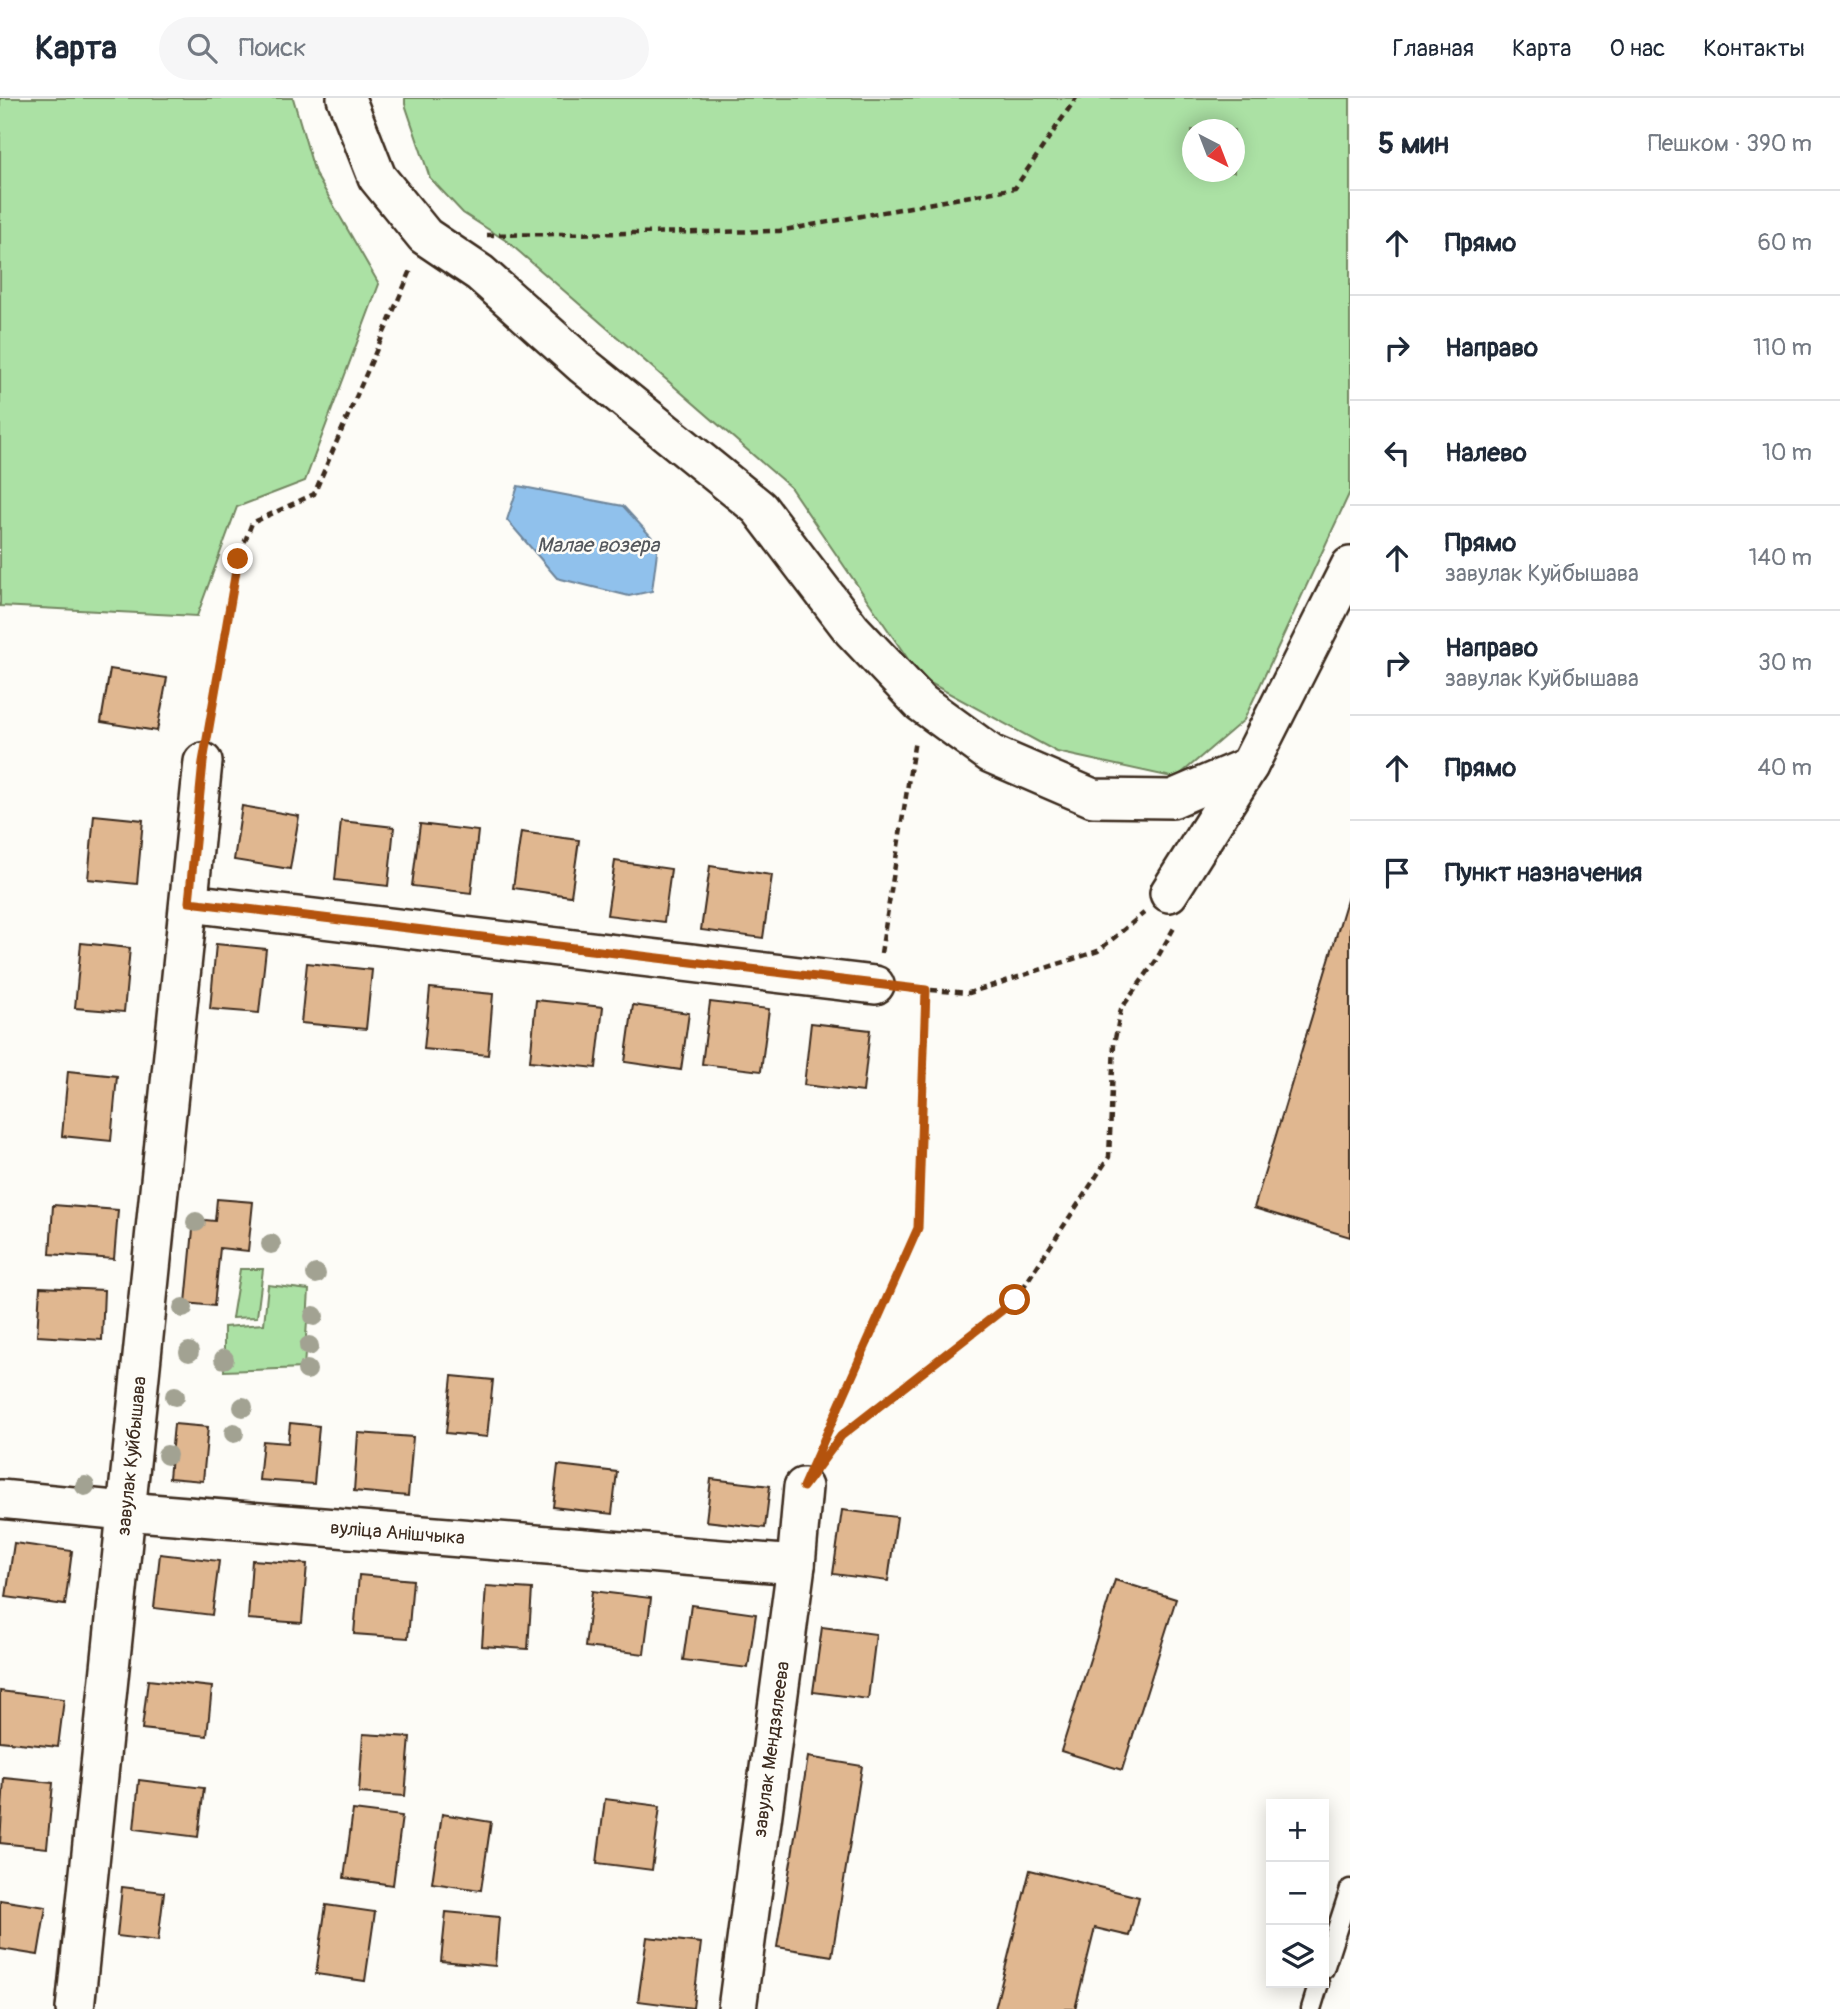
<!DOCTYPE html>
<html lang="ru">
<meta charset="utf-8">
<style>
:root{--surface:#fff;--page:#f6f6f7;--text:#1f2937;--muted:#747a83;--line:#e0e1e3}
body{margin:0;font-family:Pangolin,sans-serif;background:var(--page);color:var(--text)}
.controls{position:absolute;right:21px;bottom:21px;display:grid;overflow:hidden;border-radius:0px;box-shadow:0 4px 18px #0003}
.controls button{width:63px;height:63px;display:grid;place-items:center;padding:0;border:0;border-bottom:2px solid var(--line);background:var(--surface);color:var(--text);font:35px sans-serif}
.compass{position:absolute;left:1182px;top:21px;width:63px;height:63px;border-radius:50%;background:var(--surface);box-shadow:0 4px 18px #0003;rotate:138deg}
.stop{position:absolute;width:21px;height:21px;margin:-16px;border:5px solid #b45309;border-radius:50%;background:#fff}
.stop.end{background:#b45309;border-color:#fff;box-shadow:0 2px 7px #0008}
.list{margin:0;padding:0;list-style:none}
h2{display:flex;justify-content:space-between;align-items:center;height:91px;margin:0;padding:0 28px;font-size:30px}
h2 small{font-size:23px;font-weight:400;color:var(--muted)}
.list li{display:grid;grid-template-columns:46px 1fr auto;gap:21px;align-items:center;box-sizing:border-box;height:105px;padding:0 28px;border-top:2px solid var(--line)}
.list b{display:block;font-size:26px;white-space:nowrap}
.list p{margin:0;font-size:23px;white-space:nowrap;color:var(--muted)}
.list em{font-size:23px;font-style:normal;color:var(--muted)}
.icon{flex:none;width:38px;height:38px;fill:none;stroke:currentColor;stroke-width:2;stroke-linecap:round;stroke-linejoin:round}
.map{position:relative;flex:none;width:1350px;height:1911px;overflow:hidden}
header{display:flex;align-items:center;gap:42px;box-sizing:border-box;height:98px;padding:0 35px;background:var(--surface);border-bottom:2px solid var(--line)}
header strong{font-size:33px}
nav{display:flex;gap:38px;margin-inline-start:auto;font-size:24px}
.search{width:490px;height:63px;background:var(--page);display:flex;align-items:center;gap:18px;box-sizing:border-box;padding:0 24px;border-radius:38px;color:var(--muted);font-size:26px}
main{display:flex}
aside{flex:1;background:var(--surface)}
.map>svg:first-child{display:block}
.green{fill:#abe1a4;stroke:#738661;stroke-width:2;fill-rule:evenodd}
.water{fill:#90c1ec;stroke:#6e859a;stroke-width:2}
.building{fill:#e0b790;stroke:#3b2a1e;stroke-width:2}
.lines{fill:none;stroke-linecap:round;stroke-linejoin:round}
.service-casing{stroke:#3b2a1e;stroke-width:23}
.minor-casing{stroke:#3b2a1e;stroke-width:42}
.path{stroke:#3b2a1e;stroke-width:4.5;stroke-dasharray:7 5;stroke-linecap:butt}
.service{stroke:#fdfcf7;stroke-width:18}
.minor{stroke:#fdfcf7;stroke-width:37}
.tree{fill:#a2a292}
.route{stroke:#b45309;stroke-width:9}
.labels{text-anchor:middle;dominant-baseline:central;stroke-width:5;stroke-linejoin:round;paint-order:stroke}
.street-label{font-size:19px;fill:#3b2a1e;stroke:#fdfcf7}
.water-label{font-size:21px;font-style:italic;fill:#54575c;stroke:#fdfcf7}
</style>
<header>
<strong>Карта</strong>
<div class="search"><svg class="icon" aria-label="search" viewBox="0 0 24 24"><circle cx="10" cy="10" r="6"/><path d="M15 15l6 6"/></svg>Поиск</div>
<nav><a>Главная</a><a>Карта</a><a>О нас</a><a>Контакты</a></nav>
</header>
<main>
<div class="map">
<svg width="1350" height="1911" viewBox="0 0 1350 1911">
<rect width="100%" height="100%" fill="#fdfcf7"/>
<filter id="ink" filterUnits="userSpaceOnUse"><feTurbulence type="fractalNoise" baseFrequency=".0143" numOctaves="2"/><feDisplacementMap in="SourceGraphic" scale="14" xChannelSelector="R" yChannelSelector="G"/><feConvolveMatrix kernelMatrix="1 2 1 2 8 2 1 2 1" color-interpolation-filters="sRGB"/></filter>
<g filter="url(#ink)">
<g class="green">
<polygon points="0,0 293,0 315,75 379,186 305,383 237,409 197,518 0,508"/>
<path d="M405,0h945v394l-106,228 -68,58 -119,-26 -136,-74 -131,-191 -282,-245 -45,-29 -33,-35 -25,-74zM1192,32h42v42h-42z"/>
<polygon points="240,1171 263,1171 257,1219 232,1220"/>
<polygon points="268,1187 309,1192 304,1270 224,1273 224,1229 264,1226"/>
</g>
<polygon class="water" points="518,388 623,408 658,446 652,493 629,498 557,480 507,422"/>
<g class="building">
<polygon points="110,571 167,580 157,633 101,624"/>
<polygon points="242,708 299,718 290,771 234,762"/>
<polygon points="94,717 143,722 137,786 88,781"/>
<polygon points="341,723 394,729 388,788 335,782"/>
<polygon points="420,726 478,733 471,795 412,788"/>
<polygon points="521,734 579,742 571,798 513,790"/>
<polygon points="615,763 671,771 664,824 607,817"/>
<polygon points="710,768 772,777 763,840 701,832"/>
<polygon points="1350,792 1350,1139 1254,1110"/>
<polygon points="81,845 130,850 124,914 75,910"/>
<polygon points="216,846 266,851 259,915 210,911"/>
<polygon points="307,865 372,872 366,931 301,925"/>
<polygon points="430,890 493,896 488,957 424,951"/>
<polygon points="536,902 603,909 596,970 530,963"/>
<polygon points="710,904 769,911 761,973 702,966"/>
<polygon points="633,907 689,915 681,972 625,964"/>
<polygon points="811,925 870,932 863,994 804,987"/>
<polygon points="68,973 117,978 111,1043 62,1038"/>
<polygon points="217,1101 253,1104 248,1153 220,1150 214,1208 186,1205 194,1121 215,1123"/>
<polygon points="53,1107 118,1112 114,1161 50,1156"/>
<polygon points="40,1189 104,1192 102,1242 37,1238"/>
<polygon points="452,1278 493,1282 487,1339 446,1335"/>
<polygon points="290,1325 319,1328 314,1386 259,1382 263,1343 288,1345"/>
<polygon points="174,1326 208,1329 203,1383 169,1380"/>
<polygon points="358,1335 413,1339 408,1398 354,1393"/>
<polygon points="558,1367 617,1374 612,1416 553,1409"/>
<polygon points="711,1381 770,1388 765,1430 706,1423"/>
<polygon points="842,1412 897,1419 888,1483 833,1476"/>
<polygon points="14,1445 72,1453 65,1507 6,1499"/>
<polygon points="160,1456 219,1463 212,1517 154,1510"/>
<polygon points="252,1462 307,1466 302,1525 248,1521"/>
<polygon points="359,1477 413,1482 408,1540 354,1536"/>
<polygon points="1115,1482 1176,1501 1122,1672 1061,1653"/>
<polygon points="486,1488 532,1491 528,1551 482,1548"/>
<polygon points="592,1493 651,1500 644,1556 585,1549"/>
<polygon points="691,1507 756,1516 748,1570 683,1562"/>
<polygon points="822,1529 876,1536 868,1601 813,1594"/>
<polygon points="148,1582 212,1589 207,1638 142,1631"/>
<polygon points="0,1593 64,1601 58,1649 0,1643"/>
<polygon points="363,1636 410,1639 405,1698 359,1695"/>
<polygon points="808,1659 862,1668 832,1858 777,1849"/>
<polygon points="4,1680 53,1685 47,1750 0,1745"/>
<polygon points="139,1682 204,1690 198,1739 134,1731"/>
<polygon points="605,1701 660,1708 652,1772 597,1765"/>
<polygon points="353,1712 402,1718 393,1787 344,1780"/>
<polygon points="442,1716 491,1724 481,1792 432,1785"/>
<polygon points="1030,1772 1139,1799 1129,1838 1095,1830 1075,1911 995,1911"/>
<polygon points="122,1789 164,1794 158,1843 117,1838"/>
<polygon points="0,1802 46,1809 38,1857 0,1851"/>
<polygon points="326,1807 375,1814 365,1883 316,1876"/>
<polygon points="446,1814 499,1819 495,1868 441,1863"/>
<polygon points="647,1839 701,1845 693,1910 638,1903"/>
</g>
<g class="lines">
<defs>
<g id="service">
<polyline points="1324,1871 1350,1791"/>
<polyline points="1311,1911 1319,1885"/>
</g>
<g id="minor">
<polyline points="346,0 377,79 425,138 480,175 584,268 759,410 852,532 921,605 991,656 1093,700 1172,701 1249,668"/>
<polyline points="1169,795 1249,668 1350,468"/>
<polyline points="189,805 875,887"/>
<path id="s1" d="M0,1401l125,12 671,54"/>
<path id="s2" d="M75,1911l128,-1247"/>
<path id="s3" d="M737,1911l59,-444 7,-78"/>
</g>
</defs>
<use href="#service" class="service-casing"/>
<use href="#minor" class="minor-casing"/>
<g class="path">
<polyline points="487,137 779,133 1015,90 1076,0"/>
<polyline points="208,632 238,461 252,425 314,396 412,170"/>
<polyline points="881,855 915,642"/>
<polyline points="907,890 969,895 1098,853 1144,815"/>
<polyline points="817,1359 918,1130 926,892"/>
<polyline points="823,1362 841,1338 1015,1202 1109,1059 1114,946 1121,911 1155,864 1175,828"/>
</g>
<use href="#service" class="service"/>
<use href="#minor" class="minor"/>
</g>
<g class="tree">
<circle cx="196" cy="1124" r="10"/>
<circle cx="271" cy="1146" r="10"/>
<circle cx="316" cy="1176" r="10"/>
<circle cx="183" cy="1210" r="10"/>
<circle cx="314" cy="1218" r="10"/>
<circle cx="309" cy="1248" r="10"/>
<circle cx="189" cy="1254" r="10"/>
<circle cx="224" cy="1261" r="10"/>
<circle cx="307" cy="1272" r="10"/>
<circle cx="175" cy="1298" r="10"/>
<circle cx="243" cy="1309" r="10"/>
<circle cx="234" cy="1335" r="10"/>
<circle cx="167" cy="1357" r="10"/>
<circle cx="85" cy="1388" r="10"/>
</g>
</g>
<g class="lines" filter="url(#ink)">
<polyline class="route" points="238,461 203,664 189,804 926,892 918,1130 803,1389 841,1338 1015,1202"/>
</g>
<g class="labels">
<g class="street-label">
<text stroke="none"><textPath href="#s2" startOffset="556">завулак Куйбышава</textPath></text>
<text stroke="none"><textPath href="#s1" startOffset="399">вуліца Анішчыка</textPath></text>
<text stroke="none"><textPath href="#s3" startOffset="262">завулак Мендзялеева</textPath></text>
</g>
<g class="water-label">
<text x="598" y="447">Малае возера</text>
</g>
</g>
</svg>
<div class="controls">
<button>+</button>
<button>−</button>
<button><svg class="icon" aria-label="layers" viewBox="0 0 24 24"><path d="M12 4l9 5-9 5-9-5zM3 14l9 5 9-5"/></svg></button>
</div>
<svg class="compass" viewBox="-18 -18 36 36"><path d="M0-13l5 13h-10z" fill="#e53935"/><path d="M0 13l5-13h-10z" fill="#747a83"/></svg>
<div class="stop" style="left:1015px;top:1202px"></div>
<div class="stop end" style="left:238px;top:461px"></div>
</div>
<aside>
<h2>5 мин<small>Пешком · 390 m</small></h2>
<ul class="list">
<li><svg class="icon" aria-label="ahead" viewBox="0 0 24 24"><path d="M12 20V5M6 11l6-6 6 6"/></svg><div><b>Прямо</b></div><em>60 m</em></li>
<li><svg class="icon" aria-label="right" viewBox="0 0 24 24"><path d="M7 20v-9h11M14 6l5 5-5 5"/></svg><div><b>Направо</b></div><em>110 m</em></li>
<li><svg class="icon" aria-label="left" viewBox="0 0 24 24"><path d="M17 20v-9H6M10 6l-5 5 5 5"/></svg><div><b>Налево</b></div><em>10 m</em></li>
<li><svg class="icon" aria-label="ahead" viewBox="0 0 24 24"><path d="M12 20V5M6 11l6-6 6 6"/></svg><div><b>Прямо</b><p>завулак Куйбышава</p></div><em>140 m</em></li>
<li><svg class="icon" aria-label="right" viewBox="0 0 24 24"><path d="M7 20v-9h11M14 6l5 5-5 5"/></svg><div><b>Направо</b><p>завулак Куйбышава</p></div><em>30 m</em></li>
<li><svg class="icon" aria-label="ahead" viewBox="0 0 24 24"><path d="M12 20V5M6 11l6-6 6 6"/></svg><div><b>Прямо</b></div><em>40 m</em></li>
<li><svg class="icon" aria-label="arrive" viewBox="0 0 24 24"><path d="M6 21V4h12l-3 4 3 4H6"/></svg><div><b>Пункт назначения</b></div></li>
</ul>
</aside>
</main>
